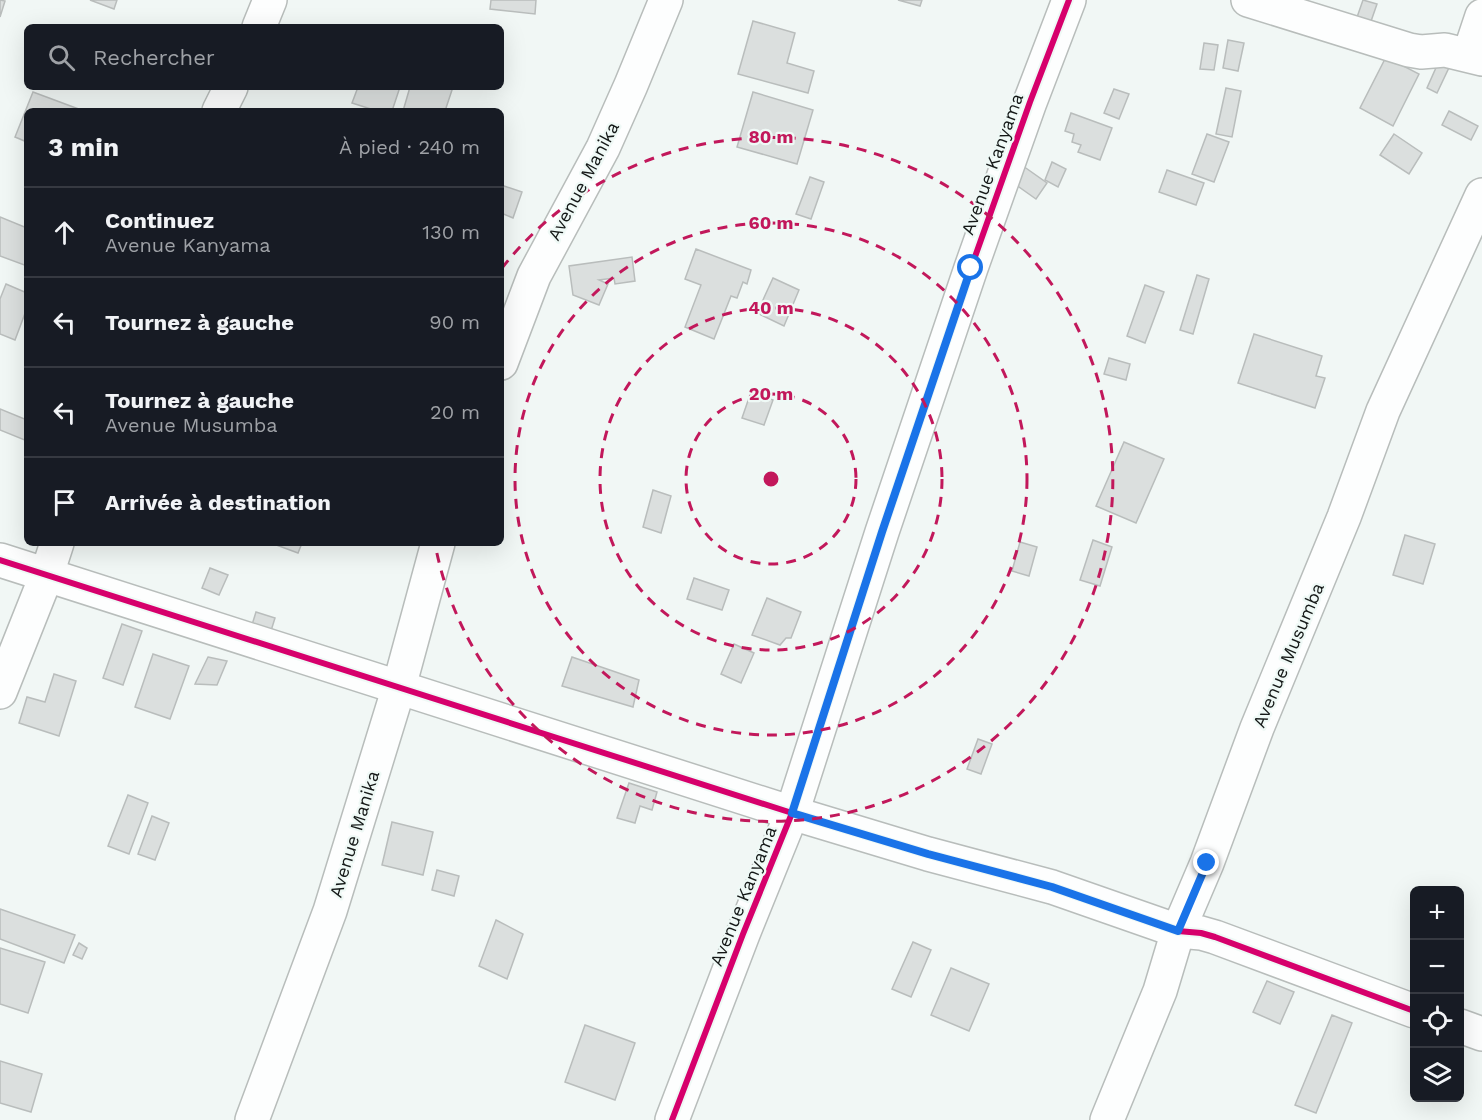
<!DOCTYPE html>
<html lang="fr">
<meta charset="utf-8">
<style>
:root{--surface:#171b24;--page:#20242c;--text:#f1f3f6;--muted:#9ea1a6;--line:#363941}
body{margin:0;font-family:"Work Sans",sans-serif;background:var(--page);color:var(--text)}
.controls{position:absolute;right:18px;bottom:18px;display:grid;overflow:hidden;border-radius:9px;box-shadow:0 6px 24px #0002}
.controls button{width:54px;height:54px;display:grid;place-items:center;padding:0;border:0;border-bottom:2px solid var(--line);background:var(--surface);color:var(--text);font:30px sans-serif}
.stop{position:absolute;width:18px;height:18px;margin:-14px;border:4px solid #1a73e8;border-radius:50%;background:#fff}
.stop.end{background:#1a73e8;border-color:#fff;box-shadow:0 2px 6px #0008}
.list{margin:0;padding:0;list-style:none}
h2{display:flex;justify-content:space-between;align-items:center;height:78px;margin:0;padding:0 24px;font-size:26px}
h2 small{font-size:20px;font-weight:400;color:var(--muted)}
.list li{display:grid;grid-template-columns:39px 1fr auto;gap:18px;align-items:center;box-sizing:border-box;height:90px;padding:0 24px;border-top:2px solid var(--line)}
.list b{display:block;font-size:22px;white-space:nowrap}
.list p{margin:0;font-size:20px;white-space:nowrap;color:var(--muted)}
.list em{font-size:20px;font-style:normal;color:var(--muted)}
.icon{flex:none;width:33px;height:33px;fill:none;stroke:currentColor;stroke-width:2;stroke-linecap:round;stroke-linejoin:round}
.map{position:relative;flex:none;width:1482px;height:1120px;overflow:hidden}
.search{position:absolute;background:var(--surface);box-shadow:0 6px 24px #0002;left:24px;top:24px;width:480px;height:66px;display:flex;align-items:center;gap:15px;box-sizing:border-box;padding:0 21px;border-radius:9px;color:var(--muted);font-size:22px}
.panel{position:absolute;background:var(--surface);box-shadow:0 6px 24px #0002;left:24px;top:108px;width:480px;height:438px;border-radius:9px}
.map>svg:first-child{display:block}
.building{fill:#dbdfde;stroke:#b9bdbc;stroke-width:1.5}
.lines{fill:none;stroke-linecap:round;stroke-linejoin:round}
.street-casing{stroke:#b8bdbb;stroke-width:36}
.street{stroke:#fdfefe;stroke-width:33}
.cycleway-casing{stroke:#eff9f6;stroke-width:10}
.cycleway{stroke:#d6006c;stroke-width:6}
.route{stroke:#1a73e8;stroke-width:8}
.ring{fill:none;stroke:#c2185b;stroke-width:3;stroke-dasharray:10 8}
.labels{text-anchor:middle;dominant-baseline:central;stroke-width:4.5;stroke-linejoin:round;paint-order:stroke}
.street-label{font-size:18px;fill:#141817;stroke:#eff9f6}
.centre{fill:#c2185b;stroke:#eff9f6;stroke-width:3}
.ring-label{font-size:18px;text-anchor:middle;font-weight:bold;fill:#c2185b;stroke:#eff9f6;stroke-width:4.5;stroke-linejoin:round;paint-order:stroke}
</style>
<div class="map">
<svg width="1482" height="1120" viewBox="0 0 1482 1120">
<rect width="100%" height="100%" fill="#f1f7f5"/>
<g class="building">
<polygon points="0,0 5,1 0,17"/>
<polygon points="90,0 117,0 114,9"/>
<polygon points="491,0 536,0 535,14 490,9"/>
<polygon points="898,0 922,0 920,6"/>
<polygon points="1363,0 1377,4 1369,27 1355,23"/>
<polygon points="753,21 795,33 787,63 814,71 808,93 738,74"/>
<polygon points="1228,40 1244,43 1238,71 1223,68"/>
<polygon points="1204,43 1218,45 1214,70 1200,69"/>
<polygon points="1443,52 1454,57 1437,93 1427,88"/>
<polygon points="1386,57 1419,74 1393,126 1360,108"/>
<polygon points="358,87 400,87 392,111 377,111 352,103"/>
<polygon points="410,87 453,87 445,111 403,111"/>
<polygon points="1226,88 1241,91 1232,137 1216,134"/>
<polygon points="1114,89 1129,94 1119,119 1104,113"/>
<polygon points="33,92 84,111 27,111 27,142 15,137"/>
<polygon points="753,92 813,110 797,164 737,147"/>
<polygon points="1449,111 1478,126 1471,140 1442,125"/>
<polygon points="1071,113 1112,128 1100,160 1078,152 1081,145 1072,142 1074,134 1065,131"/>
<polygon points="1207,134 1229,142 1214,182 1192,174"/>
<polygon points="1394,134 1422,153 1409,174 1380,155"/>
<polygon points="1052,162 1066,169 1058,187 1045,180"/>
<polygon points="1023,166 1047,183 1036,199 1012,182"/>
<polygon points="1167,170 1204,183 1196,205 1159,192"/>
<polygon points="810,177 824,182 811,219 796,214"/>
<polygon points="501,185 522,192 513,218 501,213"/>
<polygon points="0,217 27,228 27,266 0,256"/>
<polygon points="696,249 751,270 747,284 743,282 737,298 731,296 714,339 685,327 701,285 685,279"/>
<polygon points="632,257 635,281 615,284 614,278 599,280 608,284 599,305 573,295 569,266"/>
<polygon points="1197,275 1209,279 1193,334 1180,330"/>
<polygon points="773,278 799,290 784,326 757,313"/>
<polygon points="6,284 27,293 27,308 15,340 0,334 0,299"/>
<polygon points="1145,285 1164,292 1145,343 1127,336"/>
<polygon points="1254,334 1322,356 1316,376 1325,378 1315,408 1238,383"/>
<polygon points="1109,358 1130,364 1126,380 1104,374"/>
<polygon points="751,392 773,400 764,425 742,418"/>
<polygon points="0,409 27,420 27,441 0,430"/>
<polygon points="1124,442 1164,459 1136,523 1096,506"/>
<polygon points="653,490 671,496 661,533 643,527"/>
<polygon points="1405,535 1435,544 1423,584 1393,575"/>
<polygon points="1093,540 1112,547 1100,586 1080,580"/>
<polygon points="1020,542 1037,547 1029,576 1012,571"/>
<polygon points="271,543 302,543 298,553"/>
<polygon points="210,568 228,575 219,595 202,588"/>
<polygon points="694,578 729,590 722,610 687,599"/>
<polygon points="767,598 801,612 791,638 786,638 780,645 752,635"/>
<polygon points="256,612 275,618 270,634 251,628"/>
<polygon points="122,624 142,631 123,685 103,678"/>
<polygon points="734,644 754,653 741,683 721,674"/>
<polygon points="153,654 189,666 170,719 135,707"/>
<polygon points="208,657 227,661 217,685 195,684"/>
<polygon points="572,657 639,680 633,707 562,686"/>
<polygon points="54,674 76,681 59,736 19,723 27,697 45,702"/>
<polygon points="978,739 992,744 981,774 967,769"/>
<polygon points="629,783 657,792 652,810 640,806 635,823 617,818"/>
<polygon points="128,795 148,803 129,854 108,846"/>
<polygon points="152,816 169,823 155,860 138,854"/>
<polygon points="392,822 433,832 423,875 382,865"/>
<polygon points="437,870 459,876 454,896 432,890"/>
<polygon points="0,909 75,935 64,963 0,939"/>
<polygon points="496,920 523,934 507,979 479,966"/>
<polygon points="913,942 931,950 911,997 892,989"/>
<polygon points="79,943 87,948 82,959 73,955"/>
<polygon points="0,948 45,962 28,1013 0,1004"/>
<polygon points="951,968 989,984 969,1031 931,1015"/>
<polygon points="1267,981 1294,992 1280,1024 1253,1012"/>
<polygon points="1332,1015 1352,1023 1316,1113 1295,1105"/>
<polygon points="585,1025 635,1043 615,1100 565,1082"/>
<polygon points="0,1061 42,1074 31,1112 0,1103"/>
</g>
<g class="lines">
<defs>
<g id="street">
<polyline points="1248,0 1409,50 1421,52 1445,50 1482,59"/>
<polyline points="259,27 270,0"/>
<polyline points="1469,55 1482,16"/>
<polyline points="219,111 231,87"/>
<polyline points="501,363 534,276 603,148 631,85 666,0"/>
<polyline points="0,560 792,813 928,854 1052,887 1178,931 1201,933 1215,937 1414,1011"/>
<polyline points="0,692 47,574 57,543"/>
<polyline points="1460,1026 1482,1034"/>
<polyline points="252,1120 330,911 399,687 438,543"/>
<polyline points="672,1120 743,934 792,813 882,532 971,268 1030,102 1069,0"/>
<polyline points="1107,1120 1160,991 1178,931 1207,863 1257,728 1344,517 1383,411 1482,195"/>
</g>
</defs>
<use href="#street" class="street-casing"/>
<use href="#street" class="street"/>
<defs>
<g id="cycleway">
<polyline points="0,560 792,813 928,854 1052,887 1178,931 1201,933 1215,937 1414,1011"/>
<polyline points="672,1120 743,934 792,813 882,532 971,268 1030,102 1069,0"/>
</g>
</defs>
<use href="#cycleway" class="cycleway-casing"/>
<use href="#cycleway" class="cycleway"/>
</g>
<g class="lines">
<polyline class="route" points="971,268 882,532 792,813 928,854 1052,887 1178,931 1207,863"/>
</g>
<g class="ring">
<circle cx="771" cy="479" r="85"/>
<circle cx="771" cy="479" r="171"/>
<circle cx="771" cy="479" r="256"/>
<path d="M502 268A342 342 0 1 1 435 544"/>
</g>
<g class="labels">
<g class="street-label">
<text transform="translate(992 164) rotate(-70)">Avenue Kanyama</text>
<text transform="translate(583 181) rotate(-62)">Avenue Manika</text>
<text transform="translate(1288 655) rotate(-67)">Avenue Musumba</text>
<text transform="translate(354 834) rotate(-73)">Avenue Manika</text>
<text transform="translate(743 896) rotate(-68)">Avenue Kanyama</text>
</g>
</g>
<circle cx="771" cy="479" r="9" class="centre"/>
<g class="ring-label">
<text x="771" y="143">80 m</text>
<text x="771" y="229">60 m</text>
<text x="771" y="314">40 m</text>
<text x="771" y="400">20 m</text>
</g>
</svg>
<div class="controls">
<button>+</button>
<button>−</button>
<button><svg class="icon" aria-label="locate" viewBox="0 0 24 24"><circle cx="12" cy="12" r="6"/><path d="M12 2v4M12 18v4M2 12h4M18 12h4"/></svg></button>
<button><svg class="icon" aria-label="layers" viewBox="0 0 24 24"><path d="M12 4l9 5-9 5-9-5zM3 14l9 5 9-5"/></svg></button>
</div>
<div class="stop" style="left:971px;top:268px"></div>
<div class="stop end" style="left:1207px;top:863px"></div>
<div class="search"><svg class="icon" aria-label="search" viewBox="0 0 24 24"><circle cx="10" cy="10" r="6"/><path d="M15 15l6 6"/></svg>Rechercher</div>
<section class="panel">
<h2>3 min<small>À pied · 240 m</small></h2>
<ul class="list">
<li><svg class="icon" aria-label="ahead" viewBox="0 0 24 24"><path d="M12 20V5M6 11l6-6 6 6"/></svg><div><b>Continuez</b><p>Avenue Kanyama</p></div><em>130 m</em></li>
<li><svg class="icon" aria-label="left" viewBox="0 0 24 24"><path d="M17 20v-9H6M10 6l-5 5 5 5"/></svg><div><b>Tournez à gauche</b></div><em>90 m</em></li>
<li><svg class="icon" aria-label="left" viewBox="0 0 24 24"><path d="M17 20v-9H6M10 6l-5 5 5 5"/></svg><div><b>Tournez à gauche</b><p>Avenue Musumba</p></div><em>20 m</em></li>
<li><svg class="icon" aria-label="arrive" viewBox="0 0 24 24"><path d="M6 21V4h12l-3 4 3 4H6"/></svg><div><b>Arrivée à destination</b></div></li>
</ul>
</section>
</div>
